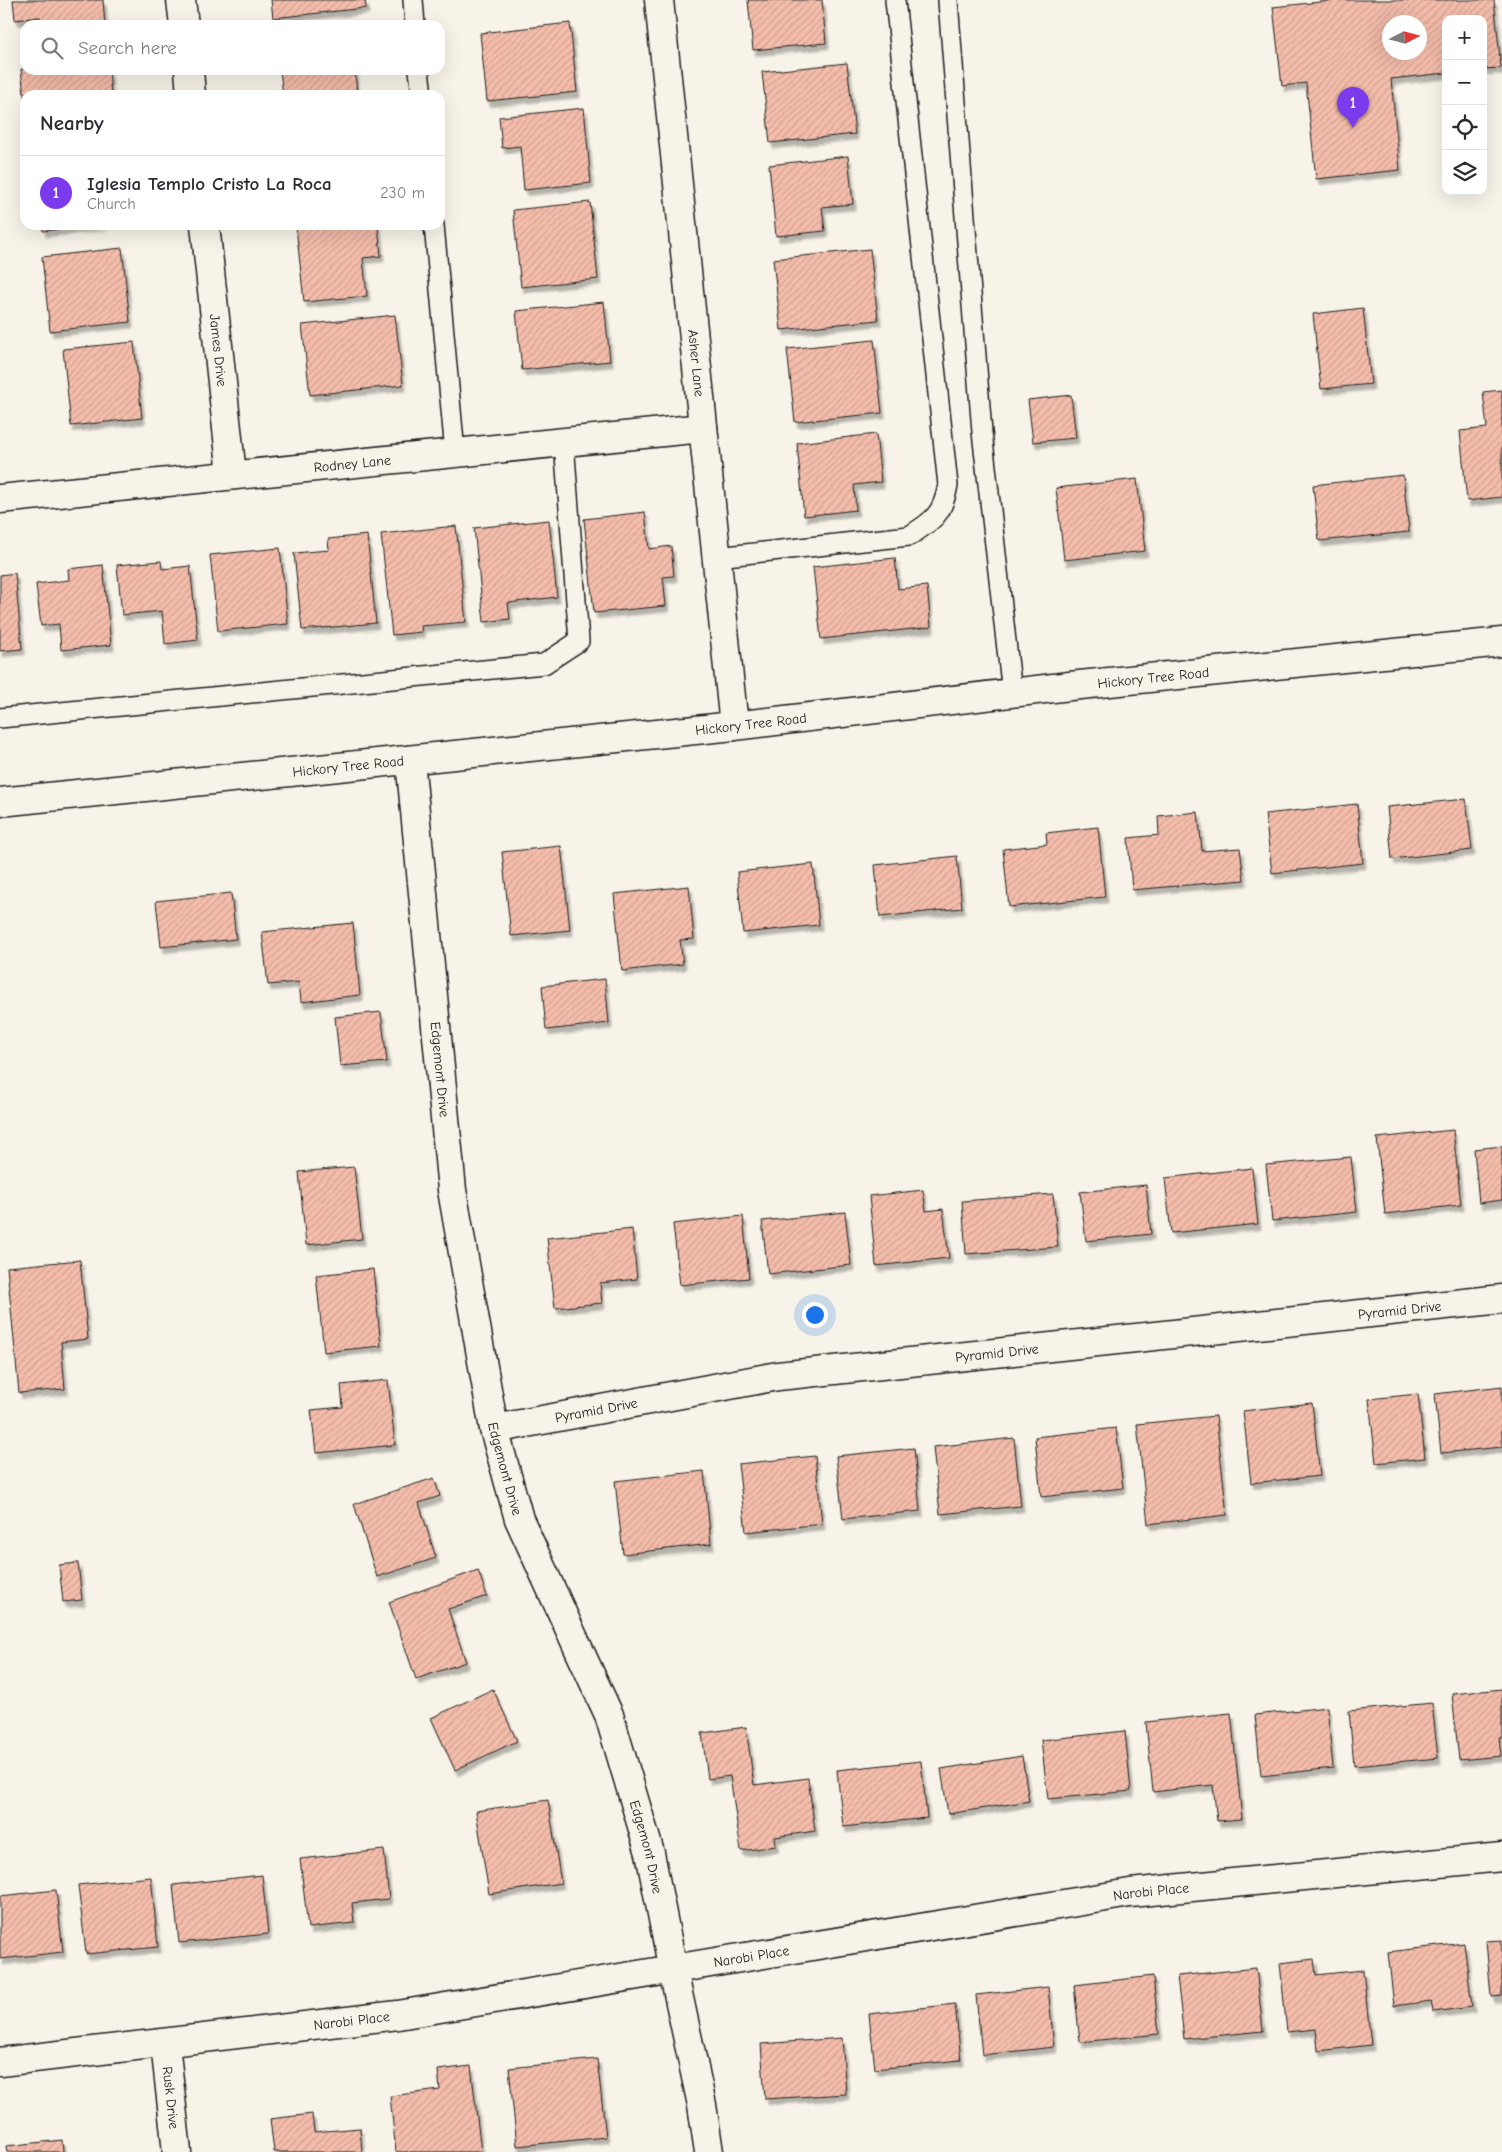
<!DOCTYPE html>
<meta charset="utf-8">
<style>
:root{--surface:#fff;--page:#f7f7f7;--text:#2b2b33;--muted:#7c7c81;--line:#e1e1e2;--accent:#7c3aed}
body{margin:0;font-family:"Comic Neue",sans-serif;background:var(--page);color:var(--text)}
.controls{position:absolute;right:15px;top:15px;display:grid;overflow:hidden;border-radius:10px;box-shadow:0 5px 20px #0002}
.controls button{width:45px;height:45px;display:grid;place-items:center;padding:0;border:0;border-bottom:1px solid var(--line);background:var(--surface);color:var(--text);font:25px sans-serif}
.compass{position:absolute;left:1382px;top:15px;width:45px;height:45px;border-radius:50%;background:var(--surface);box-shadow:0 5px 20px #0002;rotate:84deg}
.you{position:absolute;left:814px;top:1314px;width:18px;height:18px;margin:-12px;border:4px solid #fff;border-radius:50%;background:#1a73e8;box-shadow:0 0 0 8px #1a73e833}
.badge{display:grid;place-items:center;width:32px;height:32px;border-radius:50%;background:var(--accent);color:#fff;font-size:16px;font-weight:700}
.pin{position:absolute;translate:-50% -41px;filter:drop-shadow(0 1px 2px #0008)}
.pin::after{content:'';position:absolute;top:26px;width:18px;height:15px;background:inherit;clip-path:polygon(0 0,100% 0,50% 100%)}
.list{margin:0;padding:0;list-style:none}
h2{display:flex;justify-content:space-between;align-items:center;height:65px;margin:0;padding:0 20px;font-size:21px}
h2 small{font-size:16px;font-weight:400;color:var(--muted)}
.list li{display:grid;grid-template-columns:32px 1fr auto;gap:15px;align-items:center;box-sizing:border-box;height:75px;padding:0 20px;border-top:1px solid var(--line)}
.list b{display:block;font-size:19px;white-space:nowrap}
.list p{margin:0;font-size:16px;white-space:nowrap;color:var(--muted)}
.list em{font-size:16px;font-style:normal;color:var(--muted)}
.icon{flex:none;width:28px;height:28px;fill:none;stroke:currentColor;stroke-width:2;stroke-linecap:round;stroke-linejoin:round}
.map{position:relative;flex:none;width:1502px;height:2152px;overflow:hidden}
.search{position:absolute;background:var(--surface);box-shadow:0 5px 20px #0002;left:20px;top:20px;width:425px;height:55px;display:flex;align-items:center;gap:12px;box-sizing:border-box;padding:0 18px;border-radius:15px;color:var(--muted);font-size:19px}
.panel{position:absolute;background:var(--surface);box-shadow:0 5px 20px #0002;left:20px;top:90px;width:425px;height:140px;border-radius:15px}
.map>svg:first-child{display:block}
.building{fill:url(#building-hatch);stroke:#1c1c1c;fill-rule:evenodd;filter:url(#shadow)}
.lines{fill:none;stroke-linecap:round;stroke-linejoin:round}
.service-casing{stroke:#1c1c1c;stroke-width:22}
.minor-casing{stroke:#1c1c1c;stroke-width:31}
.tertiary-casing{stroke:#1c1c1c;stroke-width:31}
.service{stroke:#f7f3e8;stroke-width:19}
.minor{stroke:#f7f3e8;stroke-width:28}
.tertiary{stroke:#f7f3e8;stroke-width:28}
.labels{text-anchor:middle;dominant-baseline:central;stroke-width:4;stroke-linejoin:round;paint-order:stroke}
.street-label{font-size:14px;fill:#1c1c1c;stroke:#f7f3e8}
</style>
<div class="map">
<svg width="1502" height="2152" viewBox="0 0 1502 2152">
<defs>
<pattern id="building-hatch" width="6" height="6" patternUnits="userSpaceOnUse" patternTransform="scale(1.25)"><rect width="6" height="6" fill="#f5bdab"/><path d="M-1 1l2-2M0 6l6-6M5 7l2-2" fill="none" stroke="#d1a293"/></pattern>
<filter id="shadow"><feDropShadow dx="3" dy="5.5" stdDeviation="1" flood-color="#0004"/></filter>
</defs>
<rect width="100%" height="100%" fill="#f7f3e8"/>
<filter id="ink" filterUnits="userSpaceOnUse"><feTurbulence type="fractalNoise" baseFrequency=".02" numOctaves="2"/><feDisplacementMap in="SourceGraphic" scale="10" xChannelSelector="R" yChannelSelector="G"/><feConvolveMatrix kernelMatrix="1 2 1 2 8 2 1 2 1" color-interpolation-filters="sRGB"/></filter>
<g filter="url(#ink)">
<g class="building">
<polygon points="13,0 103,0 105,25 40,25 40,17 15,20"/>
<polygon points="271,0 365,0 366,8 273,18"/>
<polygon points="748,0 822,0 826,43 753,50"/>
<path d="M1338,0h156l7,68 -18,1v-50h-37v54l-55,6 9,91 -84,9 -10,-96 -24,3 -9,-79zM1390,22h30v30h-30z"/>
<polygon points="570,23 577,92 487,101 480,33"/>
<polygon points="847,63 855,134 770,143 762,72"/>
<polygon points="21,69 109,70 111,95 25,95 25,103"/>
<polygon points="280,70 355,70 357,95 283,95"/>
<polygon points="584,108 591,183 524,190 520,146 502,148 499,117"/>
<polygon points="848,156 853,204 822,207 825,231 776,236 769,165"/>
<polygon points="590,202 598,279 521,287 513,210"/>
<polygon points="42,225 104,225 43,231"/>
<polygon points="378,225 381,256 363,258 367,296 304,302 296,226"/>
<polygon points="122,248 130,322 50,331 42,257"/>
<polygon points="870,249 878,320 781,330 773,259"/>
<polygon points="604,302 610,361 522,370 516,311"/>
<polygon points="1363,308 1371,384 1321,389 1313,314"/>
<polygon points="395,315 403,385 310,395 302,325"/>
<polygon points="874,340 882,413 795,422 787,349"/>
<polygon points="134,342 142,418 71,426 63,349"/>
<polygon points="1502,390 1502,497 1467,501 1460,431 1487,428 1483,392"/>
<polygon points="1071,395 1076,438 1033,442 1028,400"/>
<polygon points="876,434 881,482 854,485 856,510 804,516 797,443"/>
<polygon points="1403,475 1409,532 1319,541 1313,485"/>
<polygon points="1137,479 1145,551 1064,560 1056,488"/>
<polygon points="645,512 649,549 671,546 674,576 663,577 666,606 594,613 584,519"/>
<polygon points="549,520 557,597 508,603 510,619 484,622 474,528"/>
<polygon points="456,526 466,622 421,626 422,632 392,635 381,534"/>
<polygon points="367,535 376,623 302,630 294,553 329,550 328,539"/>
<polygon points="280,548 288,624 218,631 210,555"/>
<polygon points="895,558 898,589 927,586 931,627 821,639 813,567"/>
<polygon points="161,561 162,569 190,566 198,640 165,644 162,611 122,615 117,565"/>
<polygon points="103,565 111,645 61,650 59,624 41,626 36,584 69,580 68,569"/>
<polygon points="15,573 22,649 0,651 0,575"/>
<polygon points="1466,799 1472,850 1392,859 1387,807"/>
<polygon points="1357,804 1363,863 1272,873 1265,814"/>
<polygon points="1198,812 1202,851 1240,848 1244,880 1132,890 1128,838 1159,835 1158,816"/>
<polygon points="1098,827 1105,897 1009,907 1003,849 1047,844 1046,833"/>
<polygon points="561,846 570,930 511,936 502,852"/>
<polygon points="957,856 962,908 880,917 875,865"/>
<polygon points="813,864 819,925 743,933 737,872"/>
<polygon points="689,886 694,939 680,940 683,964 622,971 614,894"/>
<polygon points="231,893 236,939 161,947 156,901"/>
<polygon points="353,923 360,995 301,1002 299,982 268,985 262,932"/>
<polygon points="605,979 609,1023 546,1030 542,986"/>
<polygon points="381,1012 387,1062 340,1066 335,1017"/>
<polygon points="1453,1130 1461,1205 1385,1214 1377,1138"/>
<polygon points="1502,1146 1502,1200 1479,1203 1474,1149"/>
<polygon points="1351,1157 1357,1212 1272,1221 1266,1165"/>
<polygon points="354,1167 362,1239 306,1245 299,1172"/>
<polygon points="1252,1168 1258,1224 1171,1233 1165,1178"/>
<polygon points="1146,1185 1151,1234 1086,1241 1080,1192"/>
<polygon points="923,1190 926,1211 943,1209 949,1258 876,1266 869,1196"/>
<polygon points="1053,1194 1058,1247 966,1254 962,1201"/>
<polygon points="845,1212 851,1265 768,1274 762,1221"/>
<polygon points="743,1216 749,1278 680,1285 673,1224"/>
<polygon points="632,1229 637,1279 600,1283 602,1303 555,1308 547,1238"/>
<polygon points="80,1260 88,1339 61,1342 65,1389 19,1393 7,1267"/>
<polygon points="373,1269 381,1346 324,1352 316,1275"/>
<polygon points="388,1380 395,1445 316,1453 311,1410 343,1407 341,1385"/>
<polygon points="1502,1386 1502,1447 1441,1453 1435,1394"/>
<polygon points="1418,1394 1425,1458 1376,1463 1369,1399"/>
<polygon points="1312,1403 1320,1476 1251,1483 1243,1411"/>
<polygon points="1216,1416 1227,1515 1148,1524 1137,1424"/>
<polygon points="1116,1428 1123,1488 1041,1497 1035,1437"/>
<polygon points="1014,1438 1021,1506 940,1514 933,1447"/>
<polygon points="914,1448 920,1511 843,1519 836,1456"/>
<polygon points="815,1456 822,1524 746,1532 738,1464"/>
<polygon points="704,1471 711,1544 623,1554 615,1481"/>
<polygon points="434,1478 440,1496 419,1503 436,1558 377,1577 354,1504"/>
<polygon points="78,1563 82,1600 63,1602 59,1565"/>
<polygon points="478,1570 487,1596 448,1609 466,1662 416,1679 389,1602"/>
<polygon points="493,1689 517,1741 455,1770 431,1718"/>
<polygon points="1502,1689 1502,1738 1499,1738 1501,1756 1459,1760 1452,1694"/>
<polygon points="1432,1703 1438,1758 1354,1766 1349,1711"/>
<polygon points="1327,1707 1333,1768 1261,1776 1255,1715"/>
<polygon points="1231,1713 1242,1819 1217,1821 1213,1785 1153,1792 1146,1722"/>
<polygon points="746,1727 754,1785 808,1778 815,1831 775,1837 776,1846 741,1851 730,1776 708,1779 702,1733"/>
<polygon points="1125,1731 1131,1791 1048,1799 1041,1740"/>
<polygon points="1022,1756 1029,1801 948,1814 941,1769"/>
<polygon points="921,1761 927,1818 843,1827 837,1770"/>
<polygon points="548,1800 561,1883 489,1894 476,1811"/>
<polygon points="384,1850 389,1899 352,1903 354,1923 308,1928 300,1859"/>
<polygon points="262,1875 268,1934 179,1943 173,1885"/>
<polygon points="151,1877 158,1947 86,1954 78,1885"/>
<polygon points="56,1890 63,1952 0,1959 0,1896"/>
<polygon points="1502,1940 1502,1996 1491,1997 1486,1941"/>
<polygon points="1464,1943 1472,2007 1433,2012 1431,2001 1394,2006 1388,1952"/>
<polygon points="1314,1959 1316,1975 1363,1970 1371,2045 1318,2051 1316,2029 1287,2032 1280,1963"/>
<polygon points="1256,1968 1263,2031 1184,2039 1177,1976"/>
<polygon points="1153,1976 1159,2034 1080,2042 1074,1985"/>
<polygon points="1048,1987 1054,2047 982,2055 976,1995"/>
<polygon points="955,2004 961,2060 875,2069 869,2014"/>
<polygon points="842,2038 846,2094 765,2099 761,2044"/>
<polygon points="597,2059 606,2137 517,2146 509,2068"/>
<polygon points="471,2066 481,2152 396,2152 390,2096 440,2090 438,2070"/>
<polygon points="312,2114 314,2132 360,2128 362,2152 274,2152 270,2119"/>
<polygon points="62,2140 63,2152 7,2152 6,2146"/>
</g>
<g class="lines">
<defs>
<g id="service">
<polyline points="413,0 415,25"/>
<polyline points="948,1 982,432 1012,693"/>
<polyline points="419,70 422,95"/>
<polyline points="434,225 455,453"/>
<path d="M717,557l192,-21c24,-15 34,-22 39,-51l-53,-485"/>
<polyline points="0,718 544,664 579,641 564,442"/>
</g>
<g id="minor">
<polyline points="181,0 184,25"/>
<path id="s1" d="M659,0l75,726"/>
<polyline points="189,70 191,95"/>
<path id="s2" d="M205,225l27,250"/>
<path id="s3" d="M0,499l703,-71"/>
<path id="s4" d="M410,760l42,430 42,239 25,90 90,196 41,138 23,117 29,135 7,47"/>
<path id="s5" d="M494,1429l284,-53 724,-77"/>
<path id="s6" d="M165,2044l12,108"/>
<path id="s7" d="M0,2062l398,-47 732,-122 372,-36"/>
</g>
<g id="tertiary">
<path id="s8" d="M0,802l734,-76 336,-40 432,-44"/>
</g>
</defs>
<use href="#service" class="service-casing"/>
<use href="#minor" class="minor-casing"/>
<use href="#tertiary" class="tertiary-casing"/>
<use href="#service" class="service"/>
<use href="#minor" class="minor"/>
<use href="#tertiary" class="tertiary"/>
</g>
</g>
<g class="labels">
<g class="street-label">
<text stroke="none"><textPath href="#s2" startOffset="126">James Drive</textPath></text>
<text stroke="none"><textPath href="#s1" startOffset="365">Asher Lane</textPath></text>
<text stroke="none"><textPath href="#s3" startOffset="354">Rodney Lane</textPath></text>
<text stroke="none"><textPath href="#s8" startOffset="1160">Hickory Tree Road</textPath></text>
<text stroke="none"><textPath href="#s8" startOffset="755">Hickory Tree Road</textPath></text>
<text stroke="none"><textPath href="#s8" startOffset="350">Hickory Tree Road</textPath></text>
<text stroke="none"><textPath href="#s4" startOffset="311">Edgemont Drive</textPath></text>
<text stroke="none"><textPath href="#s5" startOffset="914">Pyramid Drive</textPath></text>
<text stroke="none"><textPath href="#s5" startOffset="509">Pyramid Drive</textPath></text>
<text stroke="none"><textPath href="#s5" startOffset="104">Pyramid Drive</textPath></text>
<text stroke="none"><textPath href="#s4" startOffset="716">Edgemont Drive</textPath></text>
<text stroke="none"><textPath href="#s4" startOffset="1121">Edgemont Drive</textPath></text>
<text stroke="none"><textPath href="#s7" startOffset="1164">Narobi Place</textPath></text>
<text stroke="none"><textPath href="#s7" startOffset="759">Narobi Place</textPath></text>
<text stroke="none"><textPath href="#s7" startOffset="354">Narobi Place</textPath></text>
<text stroke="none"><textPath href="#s6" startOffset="54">Rusk Drive</textPath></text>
</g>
</g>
</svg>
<div class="controls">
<button>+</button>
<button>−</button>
<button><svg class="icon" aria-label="locate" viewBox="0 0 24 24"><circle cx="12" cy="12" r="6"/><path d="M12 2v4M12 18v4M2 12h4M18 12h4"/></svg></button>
<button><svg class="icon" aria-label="layers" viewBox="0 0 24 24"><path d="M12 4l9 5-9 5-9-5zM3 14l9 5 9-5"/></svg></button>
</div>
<svg class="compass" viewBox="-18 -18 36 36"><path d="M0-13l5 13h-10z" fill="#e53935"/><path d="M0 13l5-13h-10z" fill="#7c7c81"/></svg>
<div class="you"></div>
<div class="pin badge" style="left:1353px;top:128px">1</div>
<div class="search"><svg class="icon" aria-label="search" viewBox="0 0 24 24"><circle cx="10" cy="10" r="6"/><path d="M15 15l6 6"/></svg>Search here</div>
<section class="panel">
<h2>Nearby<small></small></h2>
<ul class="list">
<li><span class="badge">1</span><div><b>Iglesia Templo Cristo La Roca</b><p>Church</p></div><em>230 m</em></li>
</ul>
</section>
</div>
